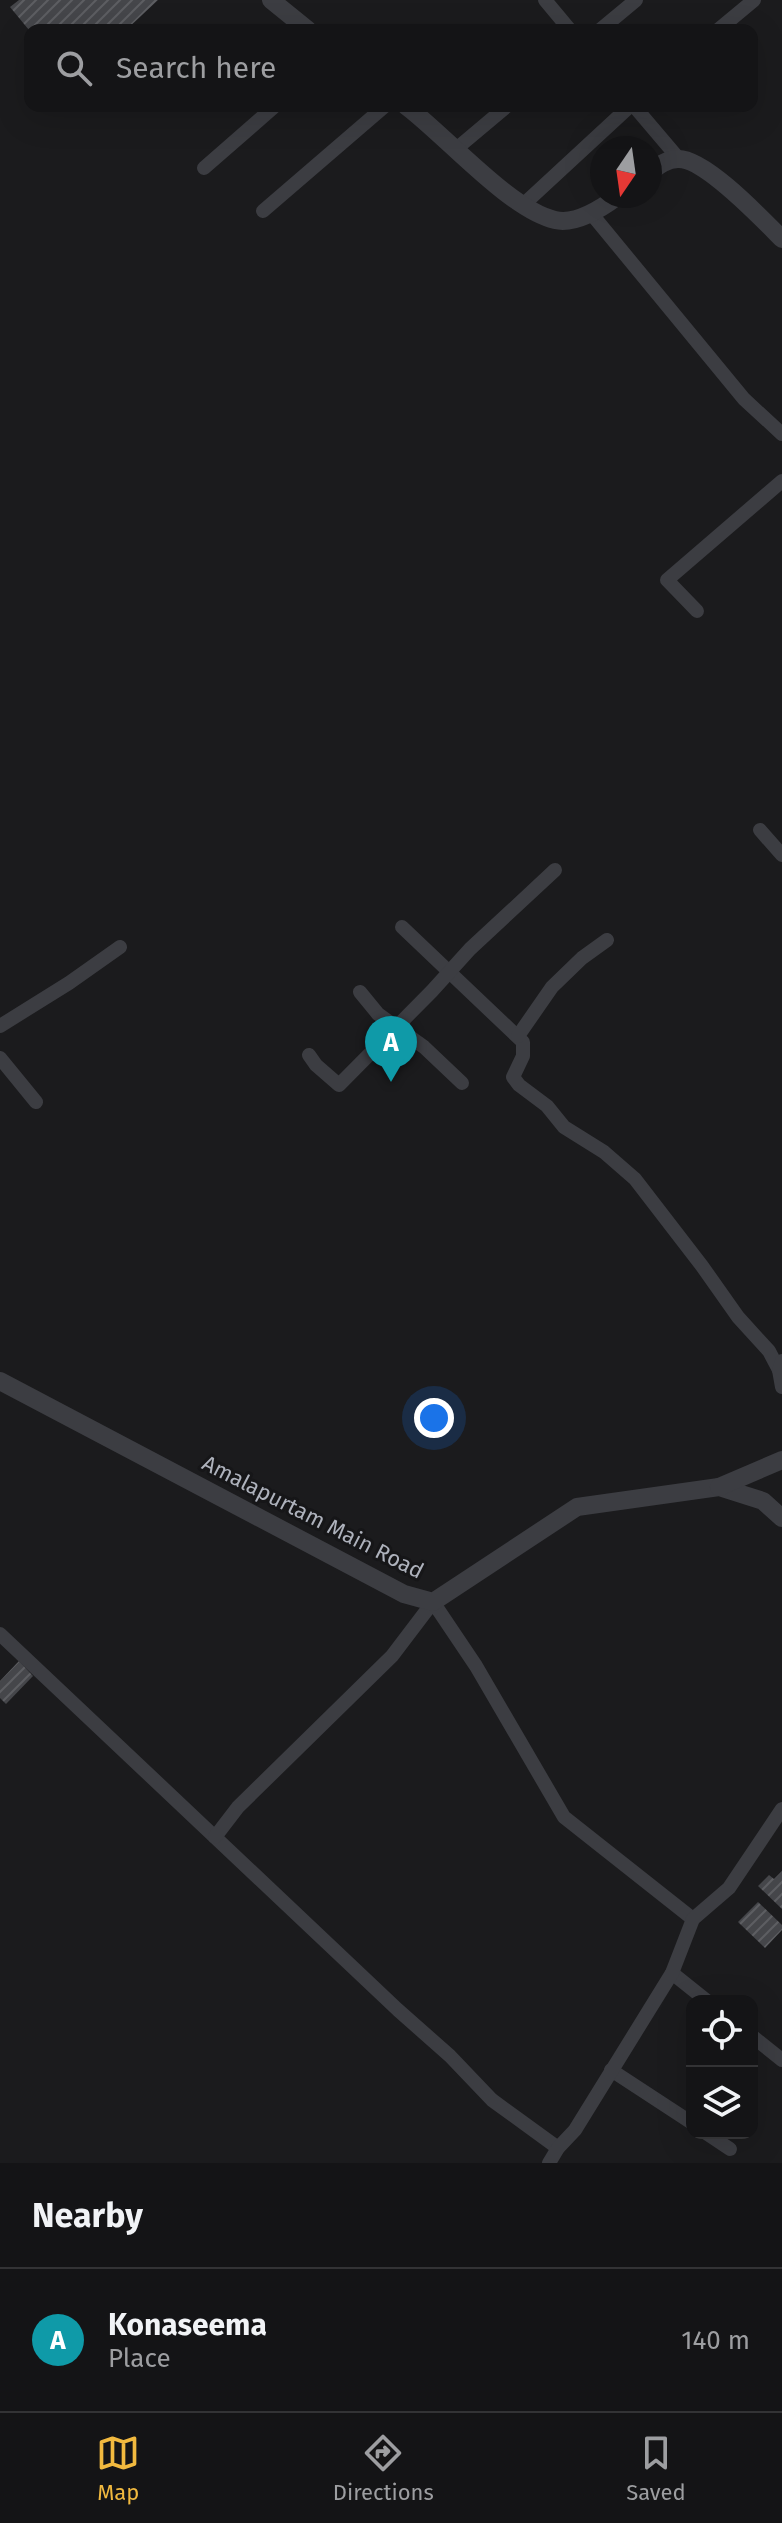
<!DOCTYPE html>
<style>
:root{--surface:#141416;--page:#1d1d1f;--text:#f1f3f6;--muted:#9d9ea1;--line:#333335;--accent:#f1b93f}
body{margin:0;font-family:"Fira Sans",sans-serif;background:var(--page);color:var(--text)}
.controls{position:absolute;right:24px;bottom:24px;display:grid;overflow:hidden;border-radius:16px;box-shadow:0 8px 32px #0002}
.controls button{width:72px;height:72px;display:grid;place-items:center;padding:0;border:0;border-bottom:2px solid var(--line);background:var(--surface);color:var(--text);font:40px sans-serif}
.compass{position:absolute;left:590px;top:136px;width:72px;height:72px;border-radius:50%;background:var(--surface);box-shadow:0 8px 32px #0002;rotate:193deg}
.you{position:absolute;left:434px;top:1418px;width:28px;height:28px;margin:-20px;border:6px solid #fff;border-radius:50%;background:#1a73e8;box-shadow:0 0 0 12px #1a73e833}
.badge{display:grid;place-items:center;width:52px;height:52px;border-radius:50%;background:var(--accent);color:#fff;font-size:26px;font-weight:700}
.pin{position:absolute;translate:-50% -66px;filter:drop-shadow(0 2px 4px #0008)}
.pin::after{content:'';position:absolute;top:42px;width:28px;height:24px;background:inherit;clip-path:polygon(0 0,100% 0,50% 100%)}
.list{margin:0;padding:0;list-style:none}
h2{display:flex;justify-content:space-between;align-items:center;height:104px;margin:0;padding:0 32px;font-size:34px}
h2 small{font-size:26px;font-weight:400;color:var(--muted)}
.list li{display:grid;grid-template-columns:52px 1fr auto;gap:24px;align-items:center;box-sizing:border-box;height:144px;padding:0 32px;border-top:2px solid var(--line)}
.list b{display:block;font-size:30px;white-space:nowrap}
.list p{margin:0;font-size:26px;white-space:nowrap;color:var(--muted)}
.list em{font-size:26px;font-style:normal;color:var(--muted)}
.icon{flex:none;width:44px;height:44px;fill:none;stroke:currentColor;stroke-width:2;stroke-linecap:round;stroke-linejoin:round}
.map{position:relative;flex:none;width:782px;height:2163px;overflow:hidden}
.search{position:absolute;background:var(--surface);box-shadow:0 8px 32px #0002;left:24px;right:24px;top:24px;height:88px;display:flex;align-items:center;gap:20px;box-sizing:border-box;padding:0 28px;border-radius:16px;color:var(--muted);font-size:30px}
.sheet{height:248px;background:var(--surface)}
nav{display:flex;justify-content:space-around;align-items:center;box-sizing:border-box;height:112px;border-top:2px solid var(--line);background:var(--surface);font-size:22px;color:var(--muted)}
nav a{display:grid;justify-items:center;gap:4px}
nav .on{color:var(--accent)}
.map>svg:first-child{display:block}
.building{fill:url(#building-hatch)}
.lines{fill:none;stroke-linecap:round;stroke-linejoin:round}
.minor{stroke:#3c3d42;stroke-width:14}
.tertiary{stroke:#3c3d42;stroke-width:18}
.labels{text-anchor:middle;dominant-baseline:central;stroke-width:6;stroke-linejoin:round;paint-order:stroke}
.street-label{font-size:22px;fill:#aeb2bc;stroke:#161618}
</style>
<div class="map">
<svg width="782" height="2163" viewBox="0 0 782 2163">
<defs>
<pattern id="building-hatch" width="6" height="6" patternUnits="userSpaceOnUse" patternTransform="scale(2)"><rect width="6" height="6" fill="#45464a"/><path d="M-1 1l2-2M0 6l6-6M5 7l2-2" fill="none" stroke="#5d5e62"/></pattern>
</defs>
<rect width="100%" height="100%" fill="#1b1b1d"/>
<g class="building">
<polygon points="19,0 158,0 126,30 29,30 10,7"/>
<polygon points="19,1661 33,1676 6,1704 0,1698 0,1681"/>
<polygon points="782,1871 782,1909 758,1886 769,1875 774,1879"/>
<polygon points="758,1902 782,1925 782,1930 765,1948 738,1922"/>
</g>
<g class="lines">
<g class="minor">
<polyline points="545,0 570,30"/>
<polyline points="600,30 636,0"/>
<polyline points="718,30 754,0"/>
<polyline points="634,106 679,159"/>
<polyline points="456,149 507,106"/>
<polyline points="204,168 275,106"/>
<polyline points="524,204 630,106"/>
<polyline points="263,211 385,106"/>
<polyline points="590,212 744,399 782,434"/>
<polyline points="697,611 667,580 782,481"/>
<polyline points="760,830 782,855"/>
<polyline points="402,927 523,1042 523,1056 513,1077 519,1085 547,1106 564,1127 604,1152 635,1179 702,1266 738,1317 769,1351 779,1370"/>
<polyline points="360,992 378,1014 424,1047 462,1083"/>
<polyline points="0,1026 69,983 120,947"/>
<polyline points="518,1036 552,987 582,958 607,940"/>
<polyline points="309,1055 316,1065 339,1085 432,991 470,949 555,870"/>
<polyline points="0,1058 36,1102"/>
<polyline points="782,1361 779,1370 782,1387"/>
<polyline points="0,1634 398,2010 450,2056 492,2100 558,2148"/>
<polyline points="215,1837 238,1807 392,1656 433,1602 476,1666 564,1817 693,1919"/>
<polyline points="672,1973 707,2001"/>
<polyline points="752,2036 782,2060"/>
<polyline points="611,2070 692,2123"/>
<polyline points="706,2133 730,2149"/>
<polyline points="549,2163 558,2148 575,2130 672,1973 693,1919 729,1888 782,1809"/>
</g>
<g class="tertiary">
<polyline points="271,0 308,30"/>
<path d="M406,106c39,29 104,104 149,114 21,5 47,-12 63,-24"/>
<path d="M650,172c8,-6 17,-13 28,-13 27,-1 85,61 104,80"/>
<polyline points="0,1381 404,1594 433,1602 577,1507 719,1487 763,1501 782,1518"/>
<polyline points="719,1487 782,1460"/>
</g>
</g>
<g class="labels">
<g class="street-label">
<text transform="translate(313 1517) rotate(27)">Amalapurtam Main Road</text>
</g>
</g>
</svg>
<div class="controls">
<button><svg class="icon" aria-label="locate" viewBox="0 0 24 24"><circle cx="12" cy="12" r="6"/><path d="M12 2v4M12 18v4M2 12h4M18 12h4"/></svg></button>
<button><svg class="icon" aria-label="layers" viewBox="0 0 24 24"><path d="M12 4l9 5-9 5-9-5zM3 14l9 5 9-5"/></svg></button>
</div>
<svg class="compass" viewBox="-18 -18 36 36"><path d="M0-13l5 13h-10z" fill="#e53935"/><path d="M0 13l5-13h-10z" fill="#9d9ea1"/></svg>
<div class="you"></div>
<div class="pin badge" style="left:391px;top:1082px;background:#0f9aa8">A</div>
<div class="search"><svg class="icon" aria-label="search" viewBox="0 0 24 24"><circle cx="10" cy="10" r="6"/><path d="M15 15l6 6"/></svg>Search here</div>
</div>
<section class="sheet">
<h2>Nearby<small></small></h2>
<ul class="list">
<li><span class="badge" style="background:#0f9aa8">A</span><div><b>Konaseema</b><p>Place</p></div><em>140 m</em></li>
</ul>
</section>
<nav>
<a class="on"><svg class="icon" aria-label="map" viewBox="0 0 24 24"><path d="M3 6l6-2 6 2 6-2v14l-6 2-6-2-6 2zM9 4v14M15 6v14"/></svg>Map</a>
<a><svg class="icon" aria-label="directions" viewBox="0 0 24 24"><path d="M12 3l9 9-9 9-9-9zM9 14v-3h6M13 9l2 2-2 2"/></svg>Directions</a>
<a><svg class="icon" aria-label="saved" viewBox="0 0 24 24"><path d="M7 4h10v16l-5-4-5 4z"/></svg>Saved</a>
</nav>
